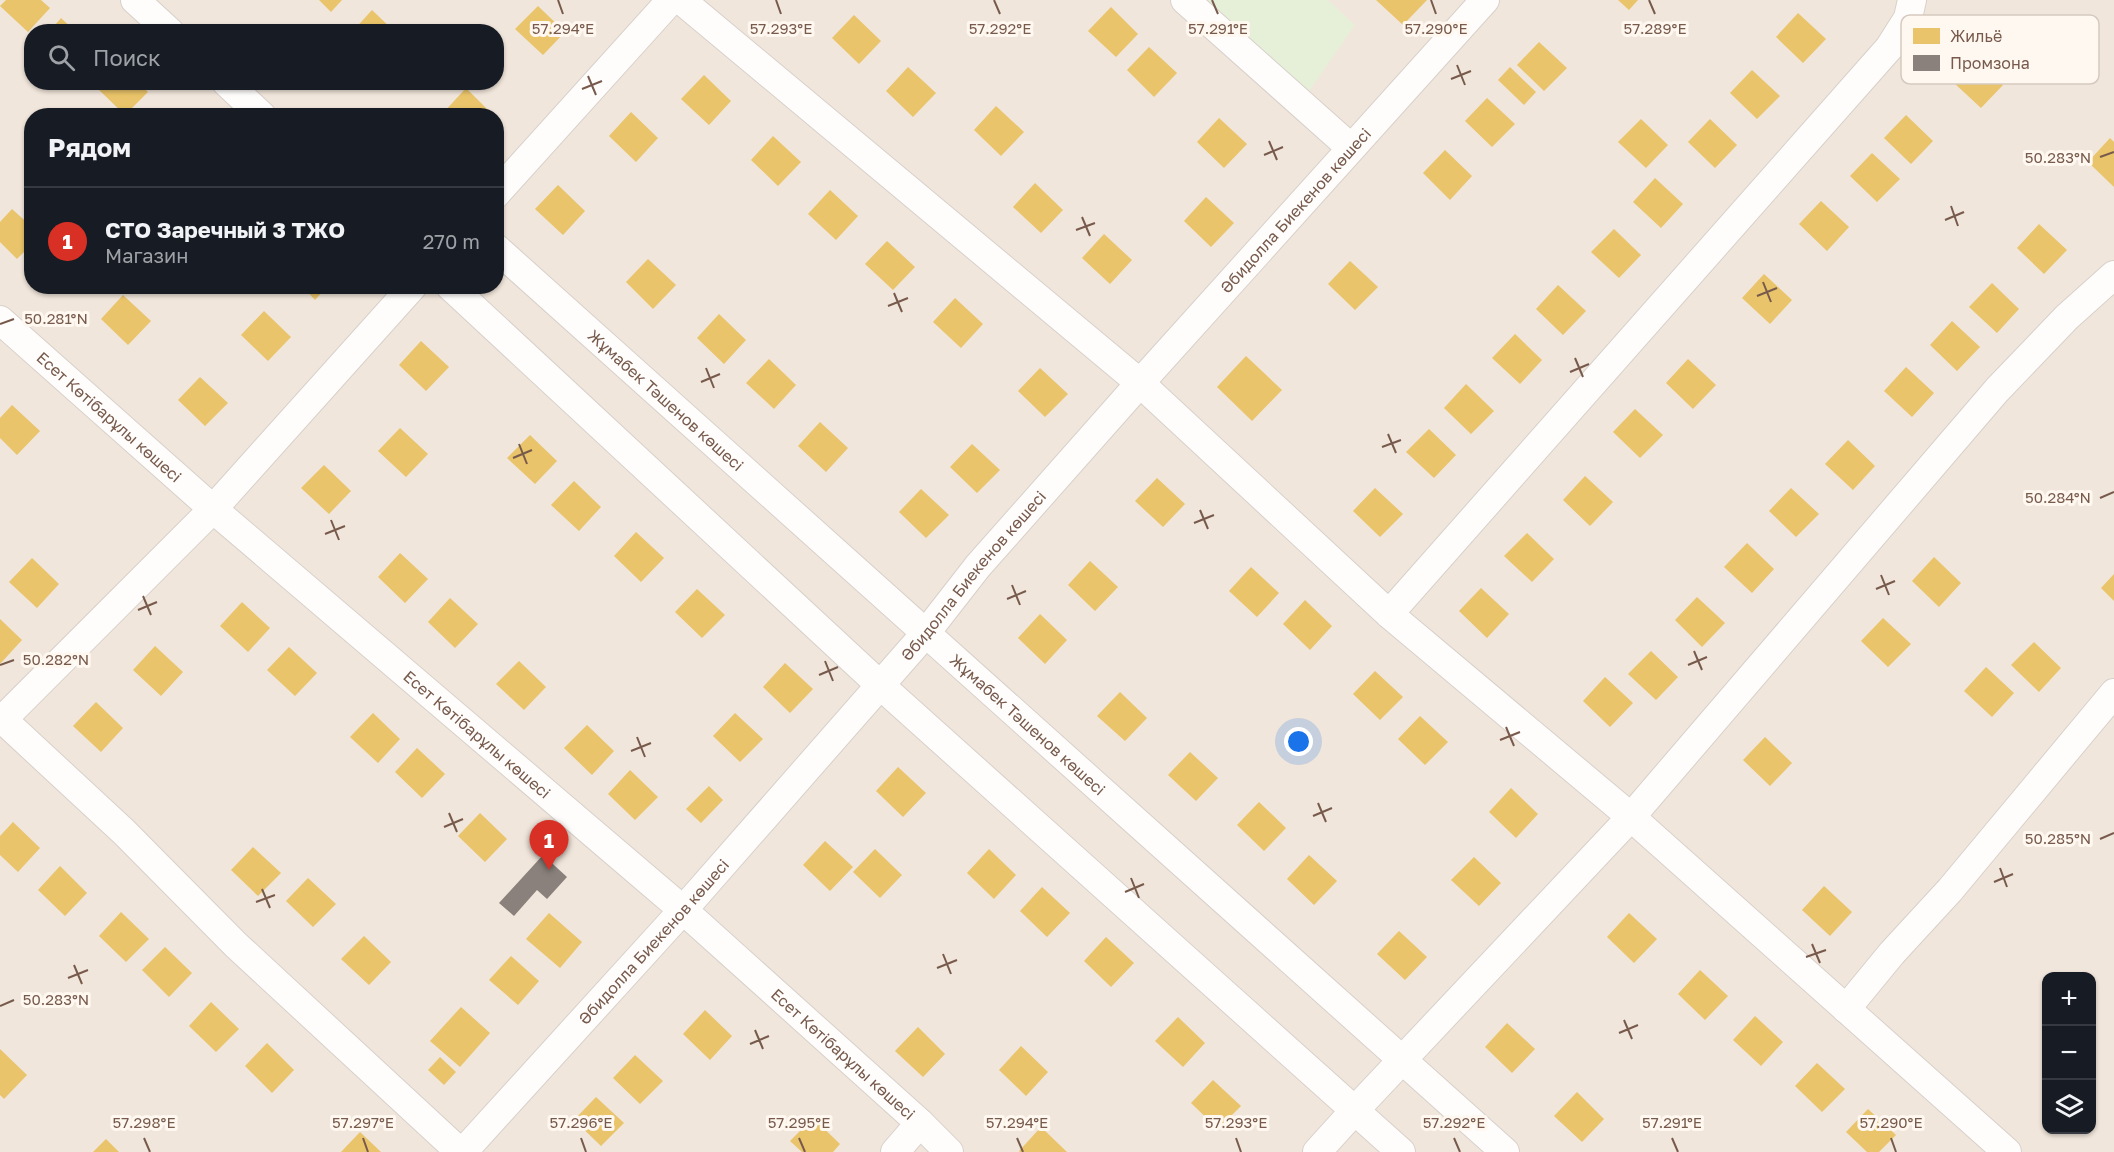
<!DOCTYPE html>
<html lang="ru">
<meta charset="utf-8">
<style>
:root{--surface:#171b24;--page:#242831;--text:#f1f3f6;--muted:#9ea1a6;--line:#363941;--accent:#d93025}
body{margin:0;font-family:"Golos Text",sans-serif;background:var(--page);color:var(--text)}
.controls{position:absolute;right:18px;bottom:18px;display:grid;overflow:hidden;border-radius:12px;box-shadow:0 2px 4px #0004}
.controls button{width:54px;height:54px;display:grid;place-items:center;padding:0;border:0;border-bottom:2px solid var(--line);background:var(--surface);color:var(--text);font:30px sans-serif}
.you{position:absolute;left:1299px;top:742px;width:21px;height:21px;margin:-15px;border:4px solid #fff;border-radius:50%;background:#1a73e8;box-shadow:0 0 0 9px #1a73e833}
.badge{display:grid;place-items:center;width:39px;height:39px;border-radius:50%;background:var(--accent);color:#fff;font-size:20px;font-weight:700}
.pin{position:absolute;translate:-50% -50px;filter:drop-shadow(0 2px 3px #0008)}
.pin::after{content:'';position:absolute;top:32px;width:21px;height:18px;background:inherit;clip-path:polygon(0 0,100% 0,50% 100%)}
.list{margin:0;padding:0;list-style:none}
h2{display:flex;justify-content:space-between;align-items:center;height:78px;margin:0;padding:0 24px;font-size:26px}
h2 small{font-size:20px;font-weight:400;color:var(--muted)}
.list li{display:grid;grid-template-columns:39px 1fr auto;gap:18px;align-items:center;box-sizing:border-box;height:108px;padding:0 24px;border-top:2px solid var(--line)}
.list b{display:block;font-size:22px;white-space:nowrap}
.list p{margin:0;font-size:20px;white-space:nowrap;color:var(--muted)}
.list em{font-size:20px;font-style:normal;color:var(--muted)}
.icon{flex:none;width:33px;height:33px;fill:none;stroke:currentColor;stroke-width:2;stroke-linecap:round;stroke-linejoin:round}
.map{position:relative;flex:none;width:2114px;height:1152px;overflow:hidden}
.search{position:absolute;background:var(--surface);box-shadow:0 2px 4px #0004;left:24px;top:24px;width:480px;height:66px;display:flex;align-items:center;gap:15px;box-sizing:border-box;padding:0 21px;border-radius:24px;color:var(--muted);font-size:22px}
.panel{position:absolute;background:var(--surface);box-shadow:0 2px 4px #0004;left:24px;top:108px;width:480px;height:186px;border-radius:24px}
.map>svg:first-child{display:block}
.residential{fill:#f1e6db;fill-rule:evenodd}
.green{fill:#e6efd8}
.homes{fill:#e9c46a}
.industry{fill:#8a817c}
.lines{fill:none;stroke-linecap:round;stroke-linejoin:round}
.minor-casing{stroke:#d7d0ca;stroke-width:30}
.minor{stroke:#fefdfc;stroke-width:28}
.ticks{fill:none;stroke:#775a4c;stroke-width:2}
.labels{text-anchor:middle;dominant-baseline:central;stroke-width:6;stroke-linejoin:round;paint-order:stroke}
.street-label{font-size:16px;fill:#775a4c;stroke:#fff8f0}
.key{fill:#fff8f0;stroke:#d6c9bf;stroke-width:1.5}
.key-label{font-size:16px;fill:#775a4c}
.ticks-label{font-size:15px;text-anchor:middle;fill:#775a4c;stroke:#fff8f0;stroke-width:6;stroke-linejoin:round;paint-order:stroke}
</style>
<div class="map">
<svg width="2114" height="1152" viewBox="0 0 2114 1152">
<rect width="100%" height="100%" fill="#f8f3ed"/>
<path class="residential" d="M0,0h2114v1152h-2114zM32,32h464v50h-464zM32,116h464v170h-464zM2046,976h46v154h-46z"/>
<polygon class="green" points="1204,0 1328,0 1355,25 1309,91"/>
<g class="homes">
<polygon points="6,0 41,0 50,8 28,32 0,6"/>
<polygon points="319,0 342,0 331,12"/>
<polygon points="1376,0 1427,0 1403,25"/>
<polygon points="1618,0 1638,0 1629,10"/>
<polygon points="538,6 565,32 543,55 515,29"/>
<polygon points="1111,7 1138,34 1116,57 1088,31"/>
<polygon points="372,10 395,32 352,32"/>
<polygon points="1798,13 1826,39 1803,63 1776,37"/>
<polygon points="854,15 881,41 859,64 832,38"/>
<polygon points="61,18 76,32 49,32"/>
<polygon points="1539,42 1567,68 1544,91 1517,65"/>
<polygon points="1149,47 1177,73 1154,97 1127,70"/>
<polygon points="1976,59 2003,85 1981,108 1953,82"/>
<polygon points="908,67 936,93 913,117 886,91"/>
<polygon points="1510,67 1536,92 1524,105 1498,80"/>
<polygon points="1752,70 1780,96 1757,119 1730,93"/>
<polygon points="704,75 731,101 709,125 681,99"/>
<polygon points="104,82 138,82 148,92 125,115 98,89"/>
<polygon points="466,88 494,116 447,116 444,112"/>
<polygon points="1487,98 1515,124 1492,147 1465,121"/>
<polygon points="996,106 1024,132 1001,156 974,130"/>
<polygon points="631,112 658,138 636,162 609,136"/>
<polygon points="1906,115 1933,141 1911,164 1884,138"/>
<polygon points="1219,118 1247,144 1224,168 1197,142"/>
<polygon points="1641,119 1668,145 1646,168 1618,142"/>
<polygon points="1710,119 1737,145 1715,168 1688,142"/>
<polygon points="773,136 801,162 778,186 751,160"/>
<polygon points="2110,138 2114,142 2114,187 2088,162"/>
<polygon points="1445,150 1472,176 1450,200 1423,173"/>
<polygon points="1872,153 1900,179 1877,202 1850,176"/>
<polygon points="1655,178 1683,204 1661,228 1633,202"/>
<polygon points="1035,183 1063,210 1041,233 1013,207"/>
<polygon points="558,185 585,211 563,235 535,209"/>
<polygon points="830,190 858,216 836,240 808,214"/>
<polygon points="1206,197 1234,223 1211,247 1184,221"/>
<polygon points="1821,201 1849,227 1827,251 1799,224"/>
<polygon points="12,209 32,227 32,244 17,259 0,242 0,222"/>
<polygon points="2039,224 2067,250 2044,274 2017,248"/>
<polygon points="1614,229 1641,255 1619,278 1591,252"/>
<polygon points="1104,234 1132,260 1110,284 1082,258"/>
<polygon points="887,241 915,267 893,290 865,264"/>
<polygon points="648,259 676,285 653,309 626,282"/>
<polygon points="1350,261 1378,287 1355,310 1328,284"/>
<polygon points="1764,274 1792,300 1770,324 1742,298"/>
<polygon points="1992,283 2019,309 1997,333 1969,307"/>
<polygon points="1558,285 1586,311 1563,335 1536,309"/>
<polygon points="302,286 328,286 315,300"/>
<polygon points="123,295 151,321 128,345 101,319"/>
<polygon points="955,298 983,324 961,348 933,322"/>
<polygon points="264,311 291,337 268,361 241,335"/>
<polygon points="719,314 746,340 724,364 697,338"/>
<polygon points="1952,321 1980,347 1957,371 1930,345"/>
<polygon points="1515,334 1542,360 1520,384 1492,358"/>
<polygon points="421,341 449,367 426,391 399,365"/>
<polygon points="1246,356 1282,390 1252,421 1217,387"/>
<polygon points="769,359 796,385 774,409 746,383"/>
<polygon points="1688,359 1716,385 1693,409 1666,383"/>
<polygon points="1906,367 1934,393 1912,417 1884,391"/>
<polygon points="1040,368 1068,394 1045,417 1018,391"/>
<polygon points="200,377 228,403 205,426 178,400"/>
<polygon points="1466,384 1494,411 1471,434 1444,408"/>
<polygon points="12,405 40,431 17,455 0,438 0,418"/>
<polygon points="1635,409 1663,435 1640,458 1613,432"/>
<polygon points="820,422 848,448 826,472 798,446"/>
<polygon points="400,428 428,454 406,477 378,451"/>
<polygon points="1429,429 1456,455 1434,478 1406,452"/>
<polygon points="530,435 557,461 535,484 507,458"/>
<polygon points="1848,440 1875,466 1853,490 1825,464"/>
<polygon points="972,444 1000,470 977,493 950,467"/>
<polygon points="324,465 351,491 329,514 301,488"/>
<polygon points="1585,476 1613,502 1590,526 1563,500"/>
<polygon points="1157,478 1185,504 1163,527 1135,501"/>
<polygon points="574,481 601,507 579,531 551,505"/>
<polygon points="1375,488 1403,514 1380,537 1353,511"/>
<polygon points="1791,488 1819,514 1796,537 1769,511"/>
<polygon points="921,489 949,515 926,538 899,512"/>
<polygon points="636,532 664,558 641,582 614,556"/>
<polygon points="1527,533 1554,559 1532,582 1504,556"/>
<polygon points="1747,543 1774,569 1752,593 1724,567"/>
<polygon points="400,553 428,579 405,603 378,577"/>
<polygon points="1934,557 1961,583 1939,607 1912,581"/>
<polygon points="32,558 59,584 37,608 9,582"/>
<polygon points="1090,561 1118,587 1095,611 1068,585"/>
<polygon points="1251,567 1279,593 1257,617 1229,591"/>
<polygon points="2114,574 2114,601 2101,588"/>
<polygon points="1481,588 1509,614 1487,638 1459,611"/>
<polygon points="697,589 725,615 702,638 675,612"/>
<polygon points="1697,597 1725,623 1702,647 1675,620"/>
<polygon points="450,598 478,624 455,648 428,622"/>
<polygon points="1305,600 1332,626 1310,650 1283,624"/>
<polygon points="242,602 270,628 248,652 220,626"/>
<polygon points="1040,614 1067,640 1045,664 1018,638"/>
<polygon points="1883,618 1911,644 1888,667 1861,641"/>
<polygon points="0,619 22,640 0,664"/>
<polygon points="2034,642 2061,668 2039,692 2011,665"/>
<polygon points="155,646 183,672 161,696 133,670"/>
<polygon points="289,647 317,673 295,696 267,670"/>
<polygon points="1651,651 1678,677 1656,700 1628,674"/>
<polygon points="519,661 546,687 524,710 496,684"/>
<polygon points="785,663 813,689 790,713 763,687"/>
<polygon points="1986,667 2014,693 1992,717 1964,691"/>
<polygon points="1375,671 1403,697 1380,720 1353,694"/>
<polygon points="1605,677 1633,703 1610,727 1583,701"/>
<polygon points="1120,692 1147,718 1125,741 1097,716"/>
<polygon points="96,702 123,728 101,752 73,726"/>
<polygon points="373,713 400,739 378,763 350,737"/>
<polygon points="735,713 763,739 740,762 713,736"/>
<polygon points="1420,716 1448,742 1425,765 1398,739"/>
<polygon points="587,725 614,751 592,775 564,748"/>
<polygon points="1765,737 1792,763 1770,786 1743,760"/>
<polygon points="417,748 445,774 422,798 395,772"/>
<polygon points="1190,752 1218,778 1196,801 1168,775"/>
<polygon points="898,767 926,793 903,817 876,791"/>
<polygon points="630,770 658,797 635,820 608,794"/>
<polygon points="709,786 723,800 701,823 686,809"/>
<polygon points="1511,788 1538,814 1516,838 1489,812"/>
<polygon points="1259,802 1286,828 1264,851 1237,825"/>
<polygon points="480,813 507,839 485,862 458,836"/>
<polygon points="13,822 40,848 18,872 0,855 0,836"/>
<polygon points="825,841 853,867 830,891 803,865"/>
<polygon points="253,847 281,873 258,896 231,870"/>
<polygon points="875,849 902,875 880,898 853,872"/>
<polygon points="989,849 1016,875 994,899 967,873"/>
<polygon points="1309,855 1337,881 1314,905 1287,879"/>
<polygon points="1474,857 1501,883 1479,906 1451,880"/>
<polygon points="60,866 87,893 65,916 38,890"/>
<polygon points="308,878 336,904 313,927 286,901"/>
<polygon points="1824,886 1852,912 1830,936 1802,910"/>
<polygon points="1042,887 1070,913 1047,937 1020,911"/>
<polygon points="121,912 149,939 126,962 99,936"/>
<polygon points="549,913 582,942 560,968 526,939"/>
<polygon points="1629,913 1657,939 1634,963 1607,937"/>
<polygon points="1399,931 1427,957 1405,980 1377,954"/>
<polygon points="364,936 391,962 369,985 341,959"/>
<polygon points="1106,937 1134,963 1111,987 1084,961"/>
<polygon points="165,947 192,973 169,997 142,970"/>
<polygon points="511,956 539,981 518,1005 489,980"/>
<polygon points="1700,970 1728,996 1705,1020 1678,994"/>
<polygon points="211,1002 239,1029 216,1052 189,1026"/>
<polygon points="461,1007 490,1033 460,1067 430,1041"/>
<polygon points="705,1010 732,1036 710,1060 683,1034"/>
<polygon points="1755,1016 1783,1042 1761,1066 1733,1040"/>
<polygon points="1178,1017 1205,1043 1183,1067 1155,1041"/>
<polygon points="1507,1023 1535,1049 1512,1073 1485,1047"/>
<polygon points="918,1027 945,1054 923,1077 895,1051"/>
<polygon points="267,1043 294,1070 272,1093 245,1066"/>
<polygon points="1021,1046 1048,1072 1026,1096 999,1070"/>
<polygon points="0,1049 27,1075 4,1099 0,1095"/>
<polygon points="635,1055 663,1081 640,1104 613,1078"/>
<polygon points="440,1057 456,1072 444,1085 428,1070"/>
<polygon points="1817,1063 1845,1089 1822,1112 1795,1086"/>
<polygon points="1213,1080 1241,1106 1218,1129 1191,1103"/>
<polygon points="1577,1092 1604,1119 1582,1142 1554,1116"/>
<polygon points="596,1097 624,1123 601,1146 574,1120"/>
<polygon points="1868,1109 1896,1135 1879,1152 1867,1152 1846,1132"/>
<polygon points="813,1118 840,1144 833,1152 802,1152 790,1141"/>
<polygon points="1041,1127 1067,1152 1020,1152 1019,1151"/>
<polygon points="360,1132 381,1152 341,1152"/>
<polygon points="106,1139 119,1152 93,1152"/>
</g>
<polygon class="industry" points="543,855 567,877 547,899 537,890 514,916 499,903"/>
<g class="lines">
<defs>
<g id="minor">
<polyline points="135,0 170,32"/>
<polyline points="681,0 1140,383 1389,614 1631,817 2007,1152"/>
<polyline points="1185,0 1351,148"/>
<polyline points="226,82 262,116"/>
<polyline points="496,194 671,0"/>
<path id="s1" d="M496,248l1009,904"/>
<polyline points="450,286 880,685 1401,1152"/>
<path id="s2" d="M0,320l213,189 470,401 237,213 29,29"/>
<polyline points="1389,614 1889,48 1908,18 1912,0"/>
<polyline points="0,717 124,832 236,945 460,1152"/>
<polyline points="3,719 213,509 413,286"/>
<polyline points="1846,1009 1892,953 1950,890 2114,693"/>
<path id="s3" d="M463,1152l220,-242 242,-276 53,-68 162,-183 345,-383"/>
<polyline points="895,1152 920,1123"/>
<polyline points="1317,1152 1355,1110 1631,817 1997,390 2067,317 2114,275"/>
</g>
</defs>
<use href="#minor" class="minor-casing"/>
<use href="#minor" class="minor"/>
</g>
<path class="ticks" d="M558,0l5,14M776,0l5,14M994,0l6,14M1212,0l6,14M1431,0l5,14M1649,0l6,14M1457,65l8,20M588,76l8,19M1451,79l20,-8M582,89l20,-8M1269,141l8,19M1264,155l19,-8M2100,157l14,-5M1951,206l7,20M1082,217l8,19M1945,220l19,-8M1076,230l19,-7M1763,282l8,20M894,293l8,19M1757,296l20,-8M888,306l20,-8M0,324l14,-5M1575,358l8,19M706,368l8,20M1570,372l19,-8M701,382l19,-8M1388,434l8,19M519,444l8,20M1382,447l19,-7M513,458l19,-8M2100,498l14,-6M1200,510l8,19M331,520l8,20M1194,523l20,-8M325,534l20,-8M1881,575l8,20M1012,585l8,20M1876,589l19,-8M143,596l8,19M1007,599l19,-8M138,610l19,-8M1694,651l8,19M825,661l8,20M0,665l14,-5M1688,665l19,-8M819,675l19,-8M1506,727l8,19M637,737l8,20M1500,740l20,-8M631,751l20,-8M1318,803l8,19M449,813l8,19M1313,816l19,-8M444,827l19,-8M2100,839l14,-6M2000,868l7,19M1131,878l8,20M1994,882l19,-8M262,889l8,19M1125,892l19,-8M256,902l19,-7M1812,944l8,19M943,954l8,20M1806,957l20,-7M74,965l8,19M937,968l20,-8M68,978l20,-8M0,1006l14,-6M1624,1020l8,19M755,1030l8,19M1619,1033l19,-8M750,1044l19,-8M144,1138l6,14M363,1138l5,14M581,1138l5,14M799,1138l6,14M1017,1138l6,14M1236,1138l5,14M1454,1138l6,14M1672,1138l6,14M1891,1138l5,14"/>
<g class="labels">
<g class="street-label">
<text stroke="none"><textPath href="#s3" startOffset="1257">Әбидолла Биекенов көшесі</textPath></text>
<text stroke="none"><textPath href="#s1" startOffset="228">Жұмабек Тәшенов көшесі</textPath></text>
<text stroke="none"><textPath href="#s2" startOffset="146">Есет Көтібарұлы көшесі</textPath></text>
<text stroke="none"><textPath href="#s3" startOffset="770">Әбидолла Биекенов көшесі</textPath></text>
<text stroke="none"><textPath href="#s1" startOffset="714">Жұмабек Тәшенов көшесі</textPath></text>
<text stroke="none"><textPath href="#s2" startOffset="632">Есет Көтібарұлы көшесі</textPath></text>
<text stroke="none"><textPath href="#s3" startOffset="284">Әбидолла Биекенов көшесі</textPath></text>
<text stroke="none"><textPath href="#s2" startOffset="1118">Есет Көтібарұлы көшесі</textPath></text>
</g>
</g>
<rect x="1901" y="15" width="198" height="69" rx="9" class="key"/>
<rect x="1913" y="28" width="27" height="16" fill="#e9c46a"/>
<rect x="1913" y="55" width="27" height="16" fill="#8a817c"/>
<g class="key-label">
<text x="1950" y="42">Жильё</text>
<text x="1950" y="69">Промзона</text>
</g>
<g class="ticks-label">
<text x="1655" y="34">57.289°E</text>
<text x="563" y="34">57.294°E</text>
<text x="781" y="34">57.293°E</text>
<text x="1000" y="34">57.292°E</text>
<text x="1218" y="34">57.291°E</text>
<text x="1436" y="34">57.290°E</text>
<text x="2058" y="163">50.283°N</text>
<text x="56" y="324">50.281°N</text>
<text x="2058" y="503">50.284°N</text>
<text x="56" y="665">50.282°N</text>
<text x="2058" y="844">50.285°N</text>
<text x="56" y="1005">50.283°N</text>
<text x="144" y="1128">57.298°E</text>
<text x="363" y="1128">57.297°E</text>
<text x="581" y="1128">57.296°E</text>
<text x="799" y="1128">57.295°E</text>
<text x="1017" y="1128">57.294°E</text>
<text x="1236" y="1128">57.293°E</text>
<text x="1454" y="1128">57.292°E</text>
<text x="1672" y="1128">57.291°E</text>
<text x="1891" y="1128">57.290°E</text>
</g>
</svg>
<div class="controls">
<button>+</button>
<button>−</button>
<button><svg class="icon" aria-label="layers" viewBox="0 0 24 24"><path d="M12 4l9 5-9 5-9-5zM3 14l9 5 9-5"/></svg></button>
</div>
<div class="you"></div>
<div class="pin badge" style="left:549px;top:870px">1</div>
<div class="search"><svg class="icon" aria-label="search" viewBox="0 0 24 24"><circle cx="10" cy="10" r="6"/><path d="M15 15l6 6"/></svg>Поиск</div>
<section class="panel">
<h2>Рядом<small></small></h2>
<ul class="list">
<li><span class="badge">1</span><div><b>СТО Заречный 3 ТЖО</b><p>Магазин</p></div><em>270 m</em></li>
</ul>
</section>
</div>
